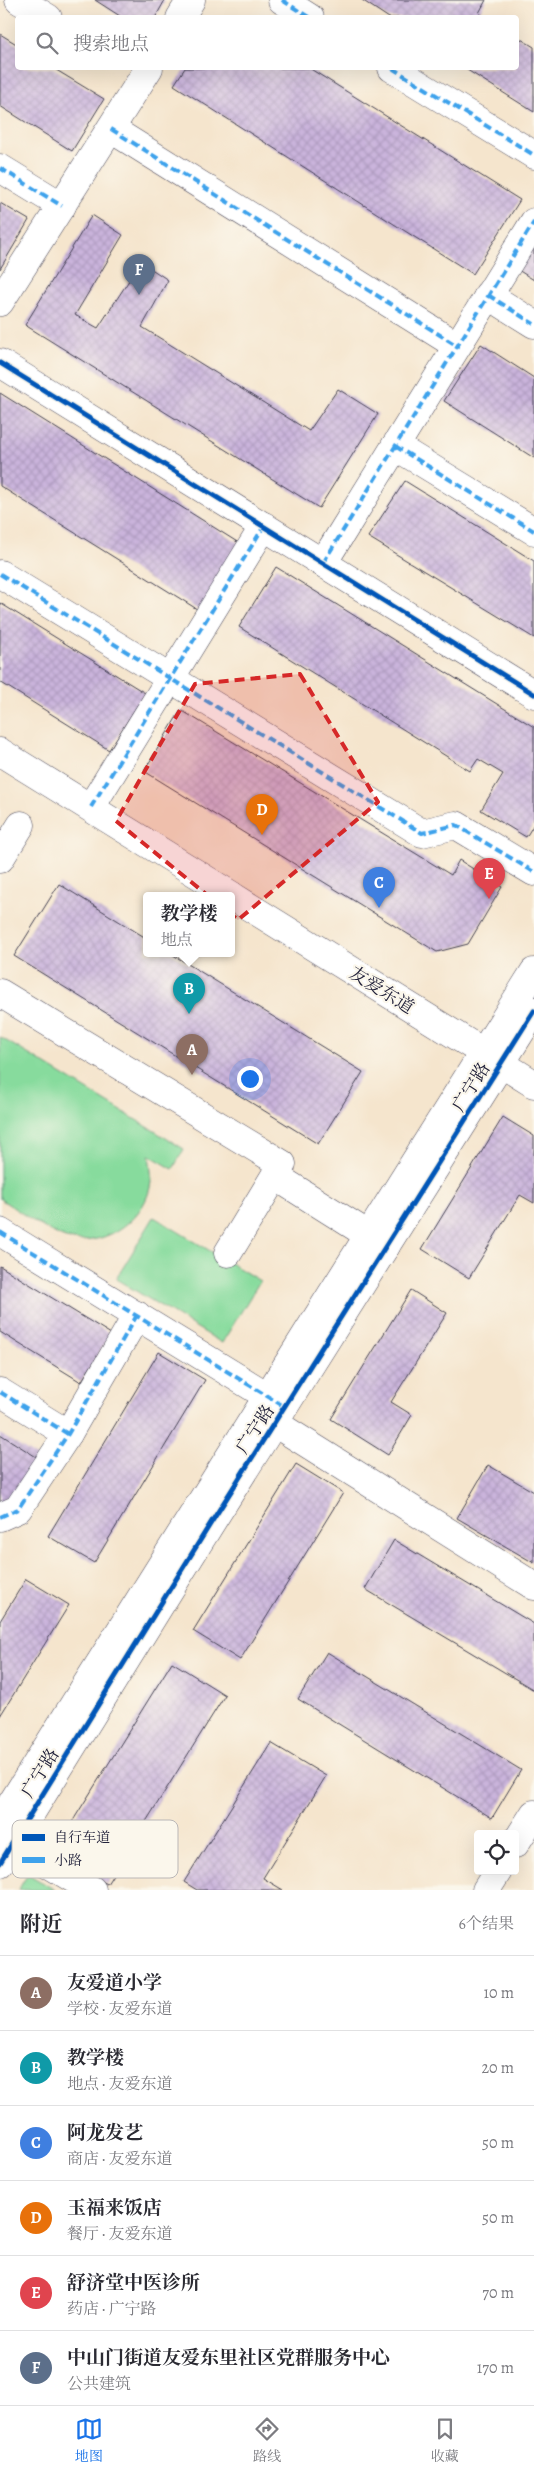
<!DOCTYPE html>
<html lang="zh">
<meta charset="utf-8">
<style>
:root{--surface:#fff;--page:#f2f2f3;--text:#2b2b33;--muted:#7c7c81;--line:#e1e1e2;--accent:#1a73e8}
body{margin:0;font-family:Alegreya,"Noto Serif SC",serif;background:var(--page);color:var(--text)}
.controls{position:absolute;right:15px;bottom:15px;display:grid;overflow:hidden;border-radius:5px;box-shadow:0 5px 20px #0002}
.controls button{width:45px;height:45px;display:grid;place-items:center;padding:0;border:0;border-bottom:1px solid var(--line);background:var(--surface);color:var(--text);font:25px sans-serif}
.you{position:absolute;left:249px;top:1078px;width:18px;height:18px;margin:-12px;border:4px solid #fff;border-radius:50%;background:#1a73e8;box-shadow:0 0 0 8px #1a73e833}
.badge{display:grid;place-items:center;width:32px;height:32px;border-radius:50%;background:var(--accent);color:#fff;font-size:16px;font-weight:700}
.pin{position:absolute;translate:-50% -41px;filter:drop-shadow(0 1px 2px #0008)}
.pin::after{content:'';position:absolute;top:26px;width:18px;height:15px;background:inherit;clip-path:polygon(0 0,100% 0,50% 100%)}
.popup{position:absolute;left:143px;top:892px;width:92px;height:65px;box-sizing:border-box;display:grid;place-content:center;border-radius:5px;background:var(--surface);filter:drop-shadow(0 1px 4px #0005);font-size:16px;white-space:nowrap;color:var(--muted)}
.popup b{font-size:19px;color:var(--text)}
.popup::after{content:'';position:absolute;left:50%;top:100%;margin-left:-10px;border:10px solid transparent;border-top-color:var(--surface)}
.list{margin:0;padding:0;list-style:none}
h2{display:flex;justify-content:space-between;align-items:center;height:65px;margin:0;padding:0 20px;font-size:21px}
h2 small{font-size:16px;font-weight:400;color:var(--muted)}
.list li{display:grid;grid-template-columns:32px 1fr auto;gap:15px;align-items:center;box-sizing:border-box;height:75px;padding:0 20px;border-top:1px solid var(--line)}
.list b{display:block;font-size:19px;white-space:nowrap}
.list p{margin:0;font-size:16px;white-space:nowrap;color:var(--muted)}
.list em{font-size:16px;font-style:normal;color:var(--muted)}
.icon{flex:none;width:28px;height:28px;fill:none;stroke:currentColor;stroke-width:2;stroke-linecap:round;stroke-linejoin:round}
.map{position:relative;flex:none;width:534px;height:1890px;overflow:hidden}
.search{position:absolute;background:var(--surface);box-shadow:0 5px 20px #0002;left:15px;right:15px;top:15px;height:55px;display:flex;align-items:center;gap:12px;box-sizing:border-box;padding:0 18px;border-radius:5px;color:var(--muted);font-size:19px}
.sheet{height:515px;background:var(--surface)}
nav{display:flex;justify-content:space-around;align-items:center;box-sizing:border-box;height:70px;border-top:1px solid var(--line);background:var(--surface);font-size:14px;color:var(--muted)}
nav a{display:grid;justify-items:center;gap:2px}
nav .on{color:var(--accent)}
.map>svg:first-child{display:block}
.green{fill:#87db9d;stroke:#547e6c}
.building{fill:url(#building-cross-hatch)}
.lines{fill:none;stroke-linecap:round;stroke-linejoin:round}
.minor-casing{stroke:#423f51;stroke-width:29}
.minor{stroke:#fff;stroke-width:28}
.quiet{stroke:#3ea2ec;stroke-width:4;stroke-dasharray:8 4;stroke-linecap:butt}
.cycleway-casing{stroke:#fbf7ec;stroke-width:8}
.cycleway{stroke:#0057b8;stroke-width:5}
.marked{fill:#d62828;fill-opacity:0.2;stroke:#d62828;stroke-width:4;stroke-dasharray:10 6;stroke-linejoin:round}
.labels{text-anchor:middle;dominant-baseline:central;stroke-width:4.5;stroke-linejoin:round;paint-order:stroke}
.street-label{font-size:18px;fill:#22223b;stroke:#fbf7ec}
.key{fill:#fbf7ec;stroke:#bab7b7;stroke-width:1}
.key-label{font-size:14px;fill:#22223b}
</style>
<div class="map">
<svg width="534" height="1890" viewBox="0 0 534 1890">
<defs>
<pattern id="building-cross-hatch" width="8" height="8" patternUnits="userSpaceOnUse" patternTransform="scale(1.25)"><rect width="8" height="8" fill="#cab4dc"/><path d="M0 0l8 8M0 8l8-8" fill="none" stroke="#ad9abe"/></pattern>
</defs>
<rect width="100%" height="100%" fill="#fbf7ec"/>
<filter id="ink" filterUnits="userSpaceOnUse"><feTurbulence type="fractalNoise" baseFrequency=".02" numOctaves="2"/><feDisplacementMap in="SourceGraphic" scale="10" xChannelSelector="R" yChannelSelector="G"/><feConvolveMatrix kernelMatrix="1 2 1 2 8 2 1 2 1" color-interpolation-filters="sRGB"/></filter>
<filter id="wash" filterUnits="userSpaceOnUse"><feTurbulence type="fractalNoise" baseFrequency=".0096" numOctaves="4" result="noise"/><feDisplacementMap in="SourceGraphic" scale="20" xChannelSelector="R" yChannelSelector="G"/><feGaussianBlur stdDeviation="1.12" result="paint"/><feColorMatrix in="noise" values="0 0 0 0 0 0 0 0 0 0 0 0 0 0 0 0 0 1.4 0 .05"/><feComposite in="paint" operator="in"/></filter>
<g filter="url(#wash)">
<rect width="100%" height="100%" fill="#f5e5cd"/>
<g class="green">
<path d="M0,1037l184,112 -11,20 -24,-14c1,9 3,18 2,27 -4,35 -43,64 -78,58 -22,-4 -53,-29 -73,-41z"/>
<polygon points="154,1217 260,1281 222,1343 116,1279"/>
<polygon points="28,1874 55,1890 18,1890"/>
</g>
<g id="blocks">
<g class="building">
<polygon points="95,0 165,0 155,18 123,18"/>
<polygon points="362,0 486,0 479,13 486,18 389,18"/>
<polygon points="0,34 18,45 18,68 53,68 104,99 72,151 0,106"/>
<polygon points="516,36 534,47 534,112 464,68 516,68"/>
<polygon points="185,68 309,68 520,200 473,274 174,85"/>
<polygon points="0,203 29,220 0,269"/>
<polygon points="92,215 123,235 75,315 98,328 141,262 168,280 142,327 309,431 338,389 378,414 319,508 25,325"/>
<polygon points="534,243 534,280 518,270"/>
<polygon points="481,344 534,378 534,458 444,401"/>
<polygon points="0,393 242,545 200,611 0,486"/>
<polygon points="405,481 534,561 534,638 368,537"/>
<polygon points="276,567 534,727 534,824 526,837 481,810 503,774 478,759 470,771 239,627"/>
<polygon points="0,603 145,693 109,750 0,682"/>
<polygon points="181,710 451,875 459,860 502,887 468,944 437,952 144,771"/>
<polygon points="59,884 146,938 146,953 170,953 363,1072 318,1144 14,956"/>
<polygon points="503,1117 534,1136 534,1203 520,1195 469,1278 422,1249"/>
<polygon points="0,1266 111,1334 81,1382 0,1332"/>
<polygon points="411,1290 447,1313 391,1402 412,1415 388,1455 331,1419"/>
<polygon points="159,1352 205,1380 94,1563 48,1536"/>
<polygon points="0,1434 38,1458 5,1510 0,1507"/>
<polygon points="296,1464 343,1493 240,1660 193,1631"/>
<polygon points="488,1465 534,1492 534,1563 457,1518"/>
<polygon points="394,1540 534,1624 534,1690 365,1589"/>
<polygon points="26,1579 69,1605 0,1716 0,1621"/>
<polygon points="327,1652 521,1770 492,1818 298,1699"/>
<polygon points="172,1662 225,1695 107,1884 54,1851"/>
<polygon points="271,1743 326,1776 263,1878 283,1890 197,1890 184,1882"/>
</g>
</g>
</g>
<g filter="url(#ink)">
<use href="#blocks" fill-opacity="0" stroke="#423f51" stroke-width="1"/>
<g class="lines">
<defs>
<g id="minor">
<polyline points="19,0 48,18"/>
<polyline points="282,0 310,18"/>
<polyline points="180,18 191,0"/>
<polyline points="392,68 534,155"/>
<polyline points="111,129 456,345"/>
<polyline points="0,168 62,206"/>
<polyline points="488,295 534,324"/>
<polyline points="0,302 149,68"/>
<polyline points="0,363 534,694"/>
<polyline points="395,446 534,531"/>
<polyline points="323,563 534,222"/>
<polyline points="0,574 422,833 456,825 534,872"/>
<polyline points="0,752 231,895"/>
<polyline points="91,807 264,526"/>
<polyline points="0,859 21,825"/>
<polyline points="232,896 534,1084"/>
<polyline points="0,993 282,1164 228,1253"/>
<polyline points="275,1176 386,1246"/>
<polyline points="0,1232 282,1405"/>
<polyline points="0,1392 68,1434"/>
<polyline points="260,1414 534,1586"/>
<polyline points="0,1517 18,1509 68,1434 137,1315"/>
<polyline points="0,1822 534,972"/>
<polyline points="0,1835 92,1890"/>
<polyline points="515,1844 534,1814"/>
<polyline points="0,1863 209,1526 534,1011"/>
<polyline points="486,1890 498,1871"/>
</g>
</defs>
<use href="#minor" class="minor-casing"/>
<use href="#minor" class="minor"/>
<g class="quiet">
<polyline points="282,0 310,18"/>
<polyline points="392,68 534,155"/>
<polyline points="111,129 456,345"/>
<polyline points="0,168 62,206"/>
<polyline points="488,295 534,324"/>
<polyline points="395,446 534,531"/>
<polyline points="323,563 534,222"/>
<polyline points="0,574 422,833 456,825 534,872"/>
<polyline points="91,807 264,526"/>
<polyline points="0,1232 285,1407"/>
<polyline points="0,1392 68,1434"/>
<polyline points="0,1517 18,1509 68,1434 137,1315"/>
</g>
<defs>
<g id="cycleway">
<polyline points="0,363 534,694"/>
<polyline points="0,1863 209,1526 534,1011"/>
</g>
</defs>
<use href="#cycleway" class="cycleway-casing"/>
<use href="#cycleway" class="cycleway"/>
</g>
</g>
<path class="marked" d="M300,674l78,128 -140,118 -122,-99 79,-137z"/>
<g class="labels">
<g class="street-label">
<text transform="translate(382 990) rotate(32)">友爱东道</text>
<text transform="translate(471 1087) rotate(-58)">广宁路</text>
<text transform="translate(255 1429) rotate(-57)">广宁路</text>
<text transform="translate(40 1773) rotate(-58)">广宁路</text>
</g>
</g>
<rect x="12" y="1820" width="166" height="58" rx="8" class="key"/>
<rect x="22" y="1834" width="23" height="7" fill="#0057b8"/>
<rect x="22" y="1857" width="23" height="6" fill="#3ea2ec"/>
<g class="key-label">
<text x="54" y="1842">自行车道</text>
<text x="54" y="1865">小路</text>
</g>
</svg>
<div class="controls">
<button><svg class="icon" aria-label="locate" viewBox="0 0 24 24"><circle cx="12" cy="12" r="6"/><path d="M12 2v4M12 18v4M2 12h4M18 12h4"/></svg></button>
</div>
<div class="you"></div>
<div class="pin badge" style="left:192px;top:1075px;background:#8d6e63">A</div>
<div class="pin badge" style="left:189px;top:1014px;background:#0f9aa8">B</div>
<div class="popup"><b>教学楼</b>地点</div>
<div class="pin badge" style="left:379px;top:908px;background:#3f7fe0">C</div>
<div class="pin badge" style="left:262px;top:835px;background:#e8710a">D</div>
<div class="pin badge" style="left:489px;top:899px;background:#e0444e">E</div>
<div class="pin badge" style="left:139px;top:295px;background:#5c6f8a">F</div>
<div class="search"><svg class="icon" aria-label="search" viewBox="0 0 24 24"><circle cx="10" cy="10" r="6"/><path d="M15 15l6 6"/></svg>搜索地点</div>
</div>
<section class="sheet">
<h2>附近<small>6个结果</small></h2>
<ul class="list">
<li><span class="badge" style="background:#8d6e63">A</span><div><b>友爱道小学</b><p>学校 · 友爱东道</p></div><em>10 m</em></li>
<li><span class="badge" style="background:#0f9aa8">B</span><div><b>教学楼</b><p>地点 · 友爱东道</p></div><em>20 m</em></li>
<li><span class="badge" style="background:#3f7fe0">C</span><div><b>阿龙发艺</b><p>商店 · 友爱东道</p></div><em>50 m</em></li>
<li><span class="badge" style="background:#e8710a">D</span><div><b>玉福来饭店</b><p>餐厅 · 友爱东道</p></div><em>50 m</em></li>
<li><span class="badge" style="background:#e0444e">E</span><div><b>舒济堂中医诊所</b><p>药店 · 广宁路</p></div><em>70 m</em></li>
<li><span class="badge" style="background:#5c6f8a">F</span><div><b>中山门街道友爱东里社区党群服务中心</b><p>公共建筑</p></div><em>170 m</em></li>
</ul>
</section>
<nav>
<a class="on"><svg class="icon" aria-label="map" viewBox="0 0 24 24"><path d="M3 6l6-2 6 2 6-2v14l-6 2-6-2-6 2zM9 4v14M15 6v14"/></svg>地图</a>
<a><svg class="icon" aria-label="directions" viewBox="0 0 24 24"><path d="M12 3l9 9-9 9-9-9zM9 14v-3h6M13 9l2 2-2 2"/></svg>路线</a>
<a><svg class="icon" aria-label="saved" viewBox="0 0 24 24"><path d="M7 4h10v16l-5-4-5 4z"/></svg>收藏</a>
</nav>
